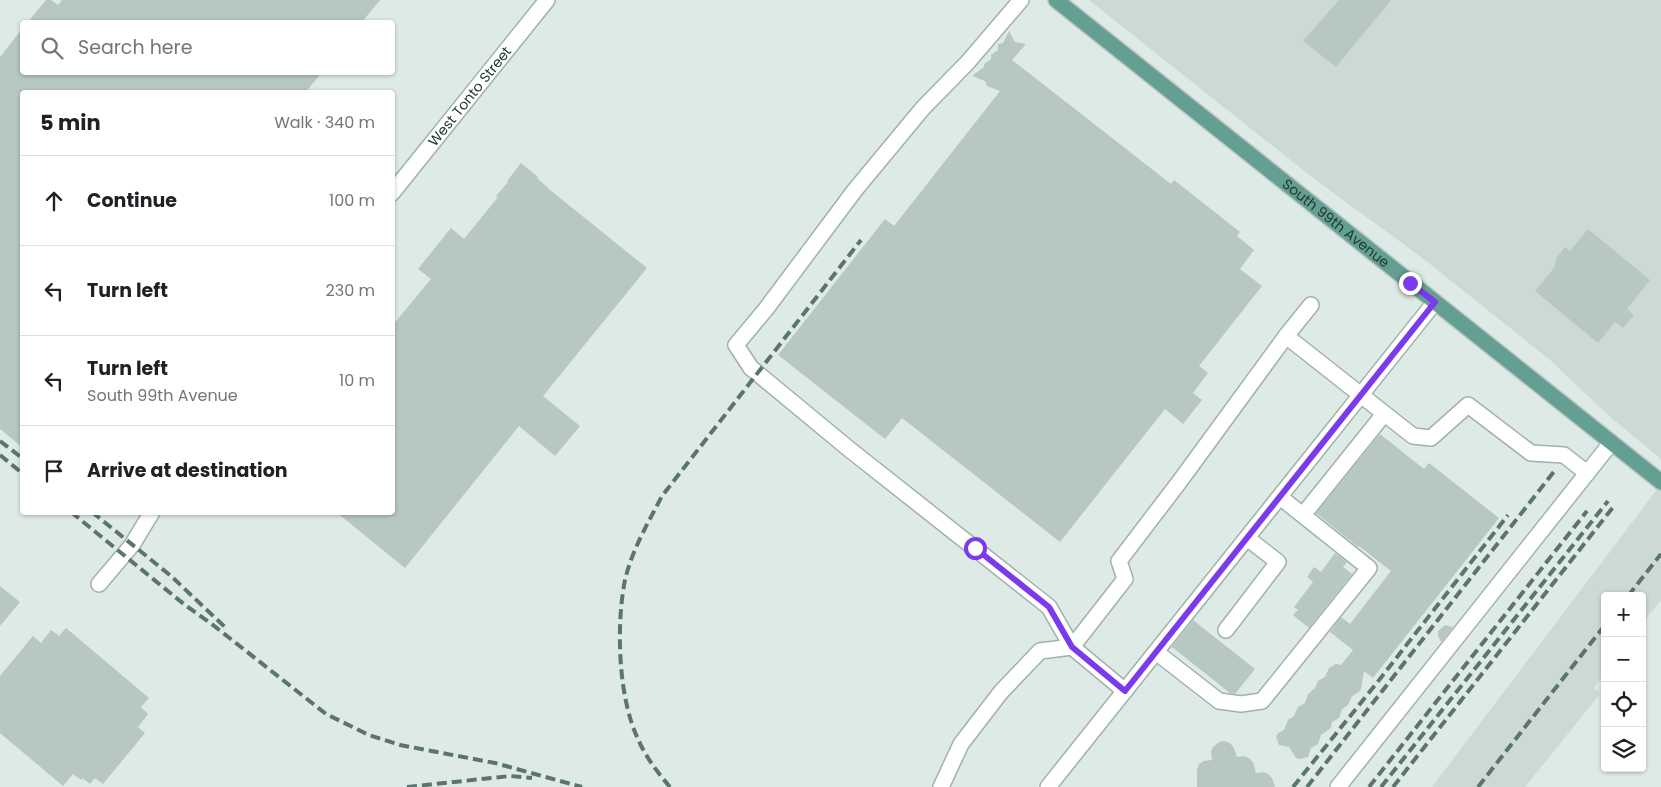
<!DOCTYPE html>
<meta charset="utf-8">
<style>
:root{--surface:#fff;--page:#f6f6f6;--text:#202124;--muted:#757577;--line:#e0e0e0}
body{margin:0;font-family:Poppins,sans-serif;background:var(--page);color:var(--text)}
.controls{position:absolute;right:15px;bottom:15px;display:grid;overflow:hidden;border-radius:5px;box-shadow:0 1px 4px #0004}
.controls button{width:45px;height:45px;display:grid;place-items:center;padding:0;border:0;border-bottom:1px solid var(--line);background:var(--surface);color:var(--text);font:25px sans-serif}
.stop{position:absolute;width:15px;height:15px;margin:-11px;border:4px solid #7c3aed;border-radius:50%;background:#fff}
.stop.end{background:#7c3aed;border-color:#fff;box-shadow:0 1px 5px #0008}
.list{margin:0;padding:0;list-style:none}
h2{display:flex;justify-content:space-between;align-items:center;height:65px;margin:0;padding:0 20px;font-size:21px}
h2 small{font-size:16px;font-weight:400;color:var(--muted)}
.list li{display:grid;grid-template-columns:32px 1fr auto;gap:15px;align-items:center;box-sizing:border-box;height:90px;padding:0 20px;border-top:1px solid var(--line)}
.list b{display:block;font-size:19px;white-space:nowrap}
.list p{margin:0;font-size:16px;white-space:nowrap;color:var(--muted)}
.list em{font-size:16px;font-style:normal;color:var(--muted)}
.icon{flex:none;width:28px;height:28px;fill:none;stroke:currentColor;stroke-width:2;stroke-linecap:round;stroke-linejoin:round}
.map{position:relative;flex:none;width:1661px;height:787px;overflow:hidden}
.search{position:absolute;background:var(--surface);box-shadow:0 1px 4px #0004;left:20px;top:20px;width:375px;height:55px;display:flex;align-items:center;gap:12px;box-sizing:border-box;padding:0 18px;border-radius:5px;color:var(--muted);font-size:19px}
.panel{position:absolute;background:var(--surface);box-shadow:0 1px 4px #0004;left:20px;top:90px;width:375px;height:425px;border-radius:5px}
.map>svg:first-child{display:block}
.built{fill:#cddad4}
.building{fill:#b7c7c1}
.lines{fill:none;stroke-linecap:round;stroke-linejoin:round}
.minor-casing{stroke:#a1b1ac;stroke-width:18}
.major-casing{stroke:#bcc4c2;stroke-width:18}
.minor{stroke:#fff;stroke-width:15}
.major{stroke:#639f92;stroke-width:15}
.rail{stroke:#5a756f;stroke-width:4;stroke-dasharray:10 5;stroke-linecap:butt}
.route{stroke:#7c3aed;stroke-width:6}
.labels{text-anchor:middle;dominant-baseline:central;stroke-width:4.5;stroke-linejoin:round;paint-order:stroke}
.street-label{font-size:14px;fill:#203933;stroke:#eff7f3}
</style>
<div class="map">
<svg width="1661" height="787" viewBox="0 0 1661 787">
<rect width="100%" height="100%" fill="#deeae5"/>
<g class="built">
<polygon points="1089,0 1661,0 1661,459 1609,416 1550,360 1421,257 1313,178"/>
<polygon points="1661,484 1661,600 1642,624 1642,596 1605,596 1605,673 1594,688 1600,694 1525,787 1432,787"/>
</g>
<g class="building">
<polygon points="46,0 51,0 58,5 62,0 380,0 362,22 28,22"/>
<polygon points="1339,0 1391,0 1336,67 1303,41"/>
<polygon points="22,29 22,72 322,72 306,92 22,92 22,447 0,429 0,57"/>
<polygon points="1009,31 1015,42 1026,44 1012,60 1171,184 1174,180 1240,232 1237,236 1254,250 1240,269 1262,286 1199,366 1208,373 1193,393 1202,400 1183,424 1165,409 1060,542 902,418 885,439 778,355 885,219 894,226 1000,91 987,86 985,81 972,76 984,67 984,64 991,59 991,55 998,50 998,44 1003,43"/>
<polygon points="521,163 538,177 537,178 550,190 647,268 543,396 580,426 555,456 519,426 405,568 336,512 392,512 392,326 431,279 418,269 451,228 464,239 498,197 496,196 508,182 507,181"/>
<polygon points="1588,229 1650,280 1627,309 1634,315 1623,328 1615,322 1598,343 1535,291 1554,268 1556,259 1565,247 1570,251"/>
<polygon points="1380,434 1424,469 1429,463 1499,518 1373,678 1364,671 1361,689 1359,692 1352,696 1348,705 1342,709 1339,718 1332,722 1331,728 1321,735 1318,744 1311,748 1308,757 1300,759 1296,758 1289,747 1279,745 1276,737 1278,733 1284,730 1288,720 1294,716 1298,707 1305,703 1308,694 1315,688 1318,681 1325,677 1329,668 1336,664 1341,665 1353,650 1330,632 1341,617 1350,624 1391,571 1359,546 1358,547 1316,513"/>
<polygon points="1335,553 1347,562 1343,567 1352,574 1309,628 1293,615 1298,610 1294,607 1313,582 1307,577 1314,567 1321,572"/>
<polygon points="0,586 20,602 0,626"/>
<polygon points="1193,620 1255,669 1235,694 1230,693 1172,647"/>
<polygon points="1445,625 1453,627 1441,642 1438,636 1438,631"/>
<polygon points="66,628 149,698 141,707 148,714 138,727 145,733 103,784 95,778 90,784 82,778 81,780 73,774 63,786 0,733 0,676 33,636 41,643 51,630 59,636"/>
<polygon points="1224,741 1230,743 1234,748 1237,757 1244,756 1249,758 1253,762 1256,773 1263,772 1268,774 1272,778 1275,787 1197,787 1197,770 1199,764 1204,761 1212,760 1211,751 1214,746 1219,742"/>
</g>
<g class="lines">
<defs>
<g id="minor">
<path id="s1" d="M392,193l155,-193"/>
<polyline points="1286,336 1311,305"/>
<polyline points="1303,515 1384,414"/>
<polyline points="99,584 132,545 152,512"/>
<polyline points="1226,630 1278,562 1247,538"/>
<polyline points="1156,652 1219,701 1241,704 1262,701 1369,568 1280,497"/>
<polyline points="1125,691 1072,647 1125,579 1119,561 1180,481 1286,336 1413,436 1431,438 1468,405 1531,453 1564,455 1587,473"/>
<polyline points="941,787 961,744 1001,692 1040,651 1072,647 1049,607 849,449 751,368 736,345 766,309 855,190 923,108 968,62 1021,0"/>
<polyline points="1048,787 1435,302"/>
<polyline points="1338,787 1611,443"/>
</g>
<g id="major">
<path id="s2" d="M1056,0l605,482"/>
</g>
</defs>
<use href="#minor" class="minor-casing"/>
<use href="#major" class="major-casing"/>
<use href="#minor" class="minor"/>
<use href="#major" class="major"/>
<g class="rail">
<polyline points="0,441 22,458"/>
<polyline points="0,455 22,473"/>
<polyline points="71,512 185,605 213,625 326,714 369,735 400,745 495,763 582,787"/>
<polyline points="92,512 171,576 227,629"/>
<polyline points="1628,596 1661,554"/>
<polyline points="407,787 510,776 532,778"/>
<path d="M670,787c-12,-14 -25,-31 -32,-48 -20,-42 -22,-114 -13,-159 7,-30 23,-57 37,-84l199,-256"/>
<polyline points="1293,787 1376,684 1508,515"/>
<polyline points="1307,787 1556,469"/>
<polyline points="1369,787 1587,511"/>
<polyline points="1381,787 1608,501"/>
<polyline points="1393,787 1614,506"/>
<polyline points="1478,787 1605,625"/>
</g>
</g>
<g class="lines">
<polyline class="route" points="975,548 1049,607 1072,647 1125,691 1435,302 1410,283"/>
</g>
<g class="labels">
<g class="street-label">
<text stroke="none"><textPath href="#s1" startOffset="124">West Tonto Street</textPath></text>
<text stroke="none"><textPath href="#s2" startOffset="358">South 99th Avenue</textPath></text>
</g>
</g>
</svg>
<div class="controls">
<button>+</button>
<button>−</button>
<button><svg class="icon" aria-label="locate" viewBox="0 0 24 24"><circle cx="12" cy="12" r="6"/><path d="M12 2v4M12 18v4M2 12h4M18 12h4"/></svg></button>
<button><svg class="icon" aria-label="layers" viewBox="0 0 24 24"><path d="M12 4l9 5-9 5-9-5zM3 14l9 5 9-5"/></svg></button>
</div>
<div class="stop" style="left:975px;top:548px"></div>
<div class="stop end" style="left:1410px;top:283px"></div>
<div class="search"><svg class="icon" aria-label="search" viewBox="0 0 24 24"><circle cx="10" cy="10" r="6"/><path d="M15 15l6 6"/></svg>Search here</div>
<section class="panel">
<h2>5 min<small>Walk · 340 m</small></h2>
<ul class="list">
<li><svg class="icon" aria-label="ahead" viewBox="0 0 24 24"><path d="M12 20V5M6 11l6-6 6 6"/></svg><div><b>Continue</b></div><em>100 m</em></li>
<li><svg class="icon" aria-label="left" viewBox="0 0 24 24"><path d="M17 20v-9H6M10 6l-5 5 5 5"/></svg><div><b>Turn left</b></div><em>230 m</em></li>
<li><svg class="icon" aria-label="left" viewBox="0 0 24 24"><path d="M17 20v-9H6M10 6l-5 5 5 5"/></svg><div><b>Turn left</b><p>South 99th Avenue</p></div><em>10 m</em></li>
<li><svg class="icon" aria-label="arrive" viewBox="0 0 24 24"><path d="M6 21V4h12l-3 4 3 4H6"/></svg><div><b>Arrive at destination</b></div></li>
</ul>
</section>
</div>
